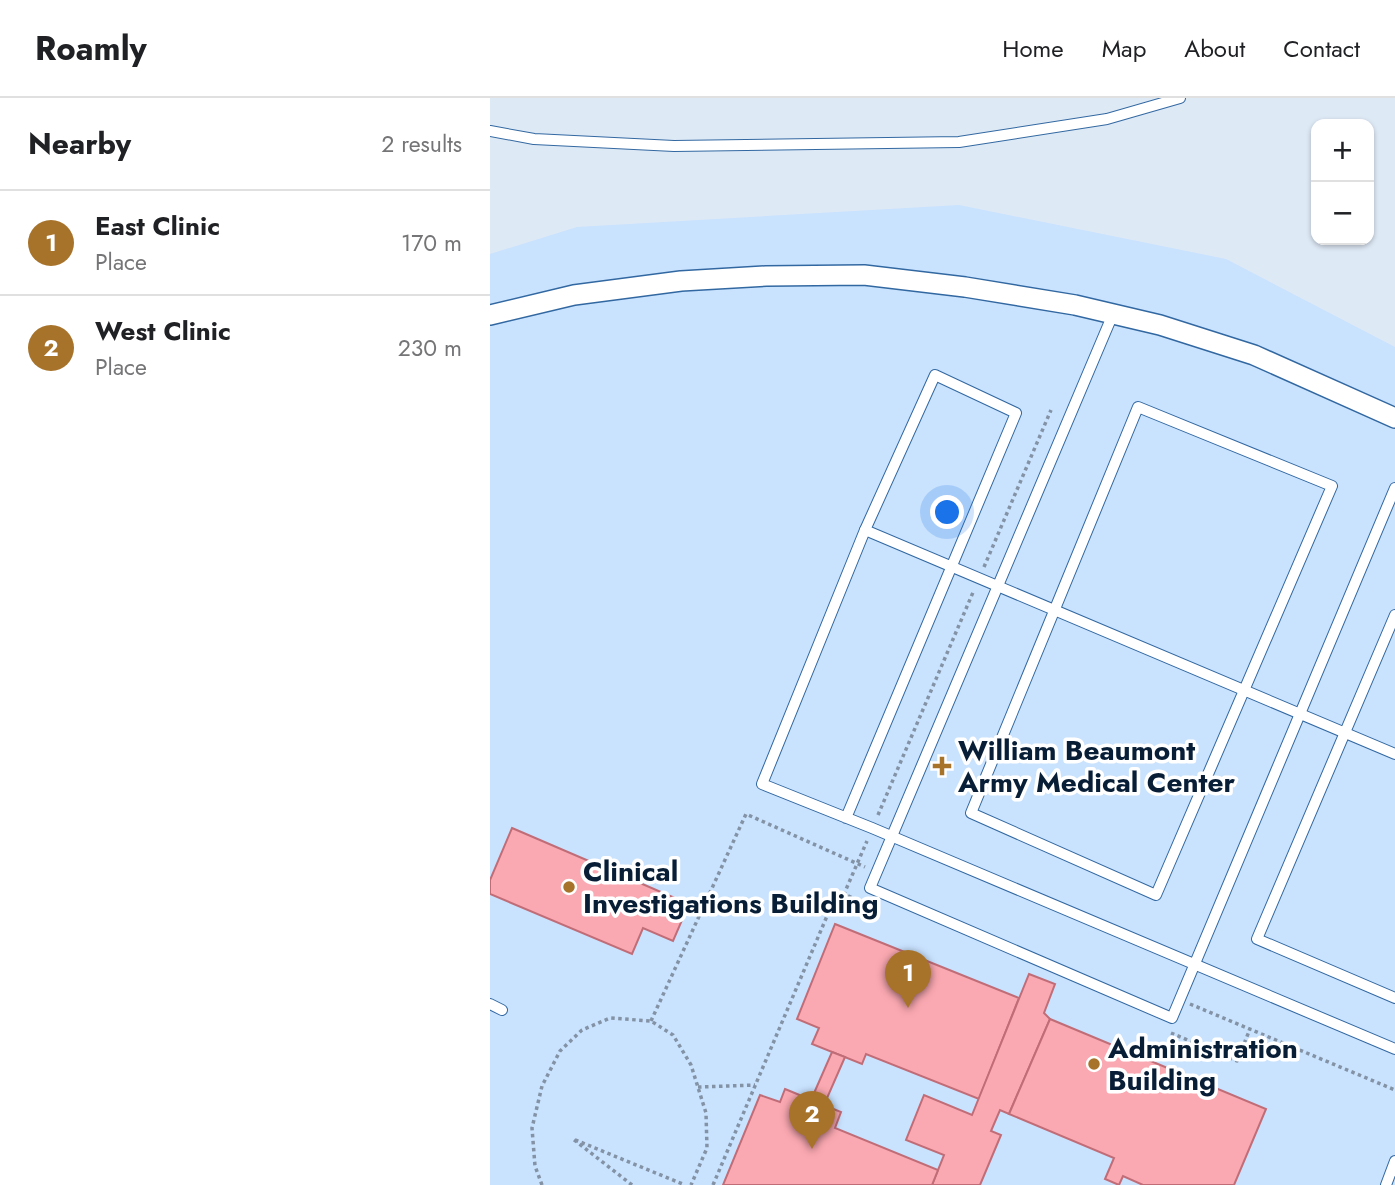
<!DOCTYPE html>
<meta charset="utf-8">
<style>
:root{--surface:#fff;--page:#f6f6f6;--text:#202124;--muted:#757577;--line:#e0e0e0;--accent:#a7732b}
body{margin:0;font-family:Jost,sans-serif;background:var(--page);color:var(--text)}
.controls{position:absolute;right:21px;top:21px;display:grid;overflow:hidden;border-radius:14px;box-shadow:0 2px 5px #0004}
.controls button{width:63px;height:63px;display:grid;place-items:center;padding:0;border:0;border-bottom:2px solid var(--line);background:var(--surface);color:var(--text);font:35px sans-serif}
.you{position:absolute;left:458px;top:415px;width:24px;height:24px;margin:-18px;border:5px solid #fff;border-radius:50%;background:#1a73e8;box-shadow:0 0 0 10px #1a73e833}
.badge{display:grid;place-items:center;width:46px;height:46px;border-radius:50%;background:var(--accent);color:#fff;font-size:23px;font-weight:700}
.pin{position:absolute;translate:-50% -58px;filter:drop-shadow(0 2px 4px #0008)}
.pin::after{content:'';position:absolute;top:37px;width:24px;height:21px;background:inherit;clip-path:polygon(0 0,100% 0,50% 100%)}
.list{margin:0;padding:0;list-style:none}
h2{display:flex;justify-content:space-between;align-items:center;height:91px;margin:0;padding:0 28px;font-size:30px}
h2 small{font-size:23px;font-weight:400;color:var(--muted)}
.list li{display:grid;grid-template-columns:46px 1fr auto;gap:21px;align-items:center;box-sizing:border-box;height:105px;padding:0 28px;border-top:2px solid var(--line)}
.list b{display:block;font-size:26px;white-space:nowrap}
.list p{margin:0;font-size:23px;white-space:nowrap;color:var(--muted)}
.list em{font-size:23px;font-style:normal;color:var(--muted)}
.map{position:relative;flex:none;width:905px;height:1087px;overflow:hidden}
header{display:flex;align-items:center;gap:42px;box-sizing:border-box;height:98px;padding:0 35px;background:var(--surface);border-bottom:2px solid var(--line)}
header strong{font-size:33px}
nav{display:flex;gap:38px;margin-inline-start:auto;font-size:24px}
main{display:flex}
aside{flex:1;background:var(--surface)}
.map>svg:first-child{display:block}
.built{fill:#c9e2fe}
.building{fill:#faa8b1;stroke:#c16d78;stroke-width:2}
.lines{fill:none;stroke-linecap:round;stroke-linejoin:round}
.service-casing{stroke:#3268a1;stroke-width:12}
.minor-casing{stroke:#3268a1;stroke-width:22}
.path{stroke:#8393a5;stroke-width:3.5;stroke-dasharray:3.5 3.5;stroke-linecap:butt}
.service{stroke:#fff;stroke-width:10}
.minor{stroke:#fff;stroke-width:19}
.poi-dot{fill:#a7732b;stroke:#fff;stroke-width:2.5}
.labels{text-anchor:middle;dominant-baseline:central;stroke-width:7;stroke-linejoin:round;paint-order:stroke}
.poi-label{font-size:28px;font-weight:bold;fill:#081e36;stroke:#fff;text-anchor:start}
</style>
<header>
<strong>Roamly</strong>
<nav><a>Home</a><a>Map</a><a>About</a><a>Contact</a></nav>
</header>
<main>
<aside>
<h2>Nearby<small>2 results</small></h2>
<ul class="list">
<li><span class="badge">1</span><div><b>East Clinic</b><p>Place</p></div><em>170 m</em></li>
<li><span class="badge">2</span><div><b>West Clinic</b><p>Place</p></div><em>230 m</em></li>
</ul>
</aside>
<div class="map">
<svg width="905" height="1087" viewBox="0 0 905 1087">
<rect width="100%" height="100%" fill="#dee9f6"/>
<polygon class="built" points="469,107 736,161 905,249 905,1087 0,1087 0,156 87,129"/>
<g class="building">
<polygon points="22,730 199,806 183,843 153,830 142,856 0,796 0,782"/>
<polygon points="345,826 529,900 489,1001 376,956 372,966 322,946 329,930 307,921"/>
<polygon points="539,876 565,886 554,915 560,921 519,1016 510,1012 501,1033 511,1037 490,1087 442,1087 454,1057 416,1042 434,997 482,1017"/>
<polygon points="560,921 776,1011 744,1087 653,1087 633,1078 629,1087 615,1081 624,1060 519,1016"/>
<polygon points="342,954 355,959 334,1007 321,1002"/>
<polygon points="295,991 351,1014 345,1030 448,1072 442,1087 233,1087 270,997 290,1004"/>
</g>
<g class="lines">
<defs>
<g id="service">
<polyline points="0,33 44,41 184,48 469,44 617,21 690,0"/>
<polyline points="623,216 380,790 682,920 905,390"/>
<polygon points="648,309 842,388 666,797 481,715"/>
<polyline points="375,432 905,656"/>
<polyline points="905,517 767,841 905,900"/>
<polyline points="356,720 526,315 445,277 375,432 272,686 382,730 905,951"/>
<polyline points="0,906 12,912"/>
<polyline points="896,1087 905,1063"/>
</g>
<polyline id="minor" points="0,217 84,197 191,183 276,178 374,177 475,189 585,207 670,227 764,257 905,320"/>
</defs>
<use href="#service" class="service-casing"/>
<use href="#minor" class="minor-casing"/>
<g class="path">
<polyline points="494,469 561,312"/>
<polyline points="388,717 484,492"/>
<polyline points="374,805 354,796 377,743"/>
<polyline points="700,906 905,992"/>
<polyline points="161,923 256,716 375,769"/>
<polyline points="681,935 747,963 760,931"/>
<polyline points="208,989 265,987"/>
<polyline points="52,1087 45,1068 42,1030 52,988 70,953 92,932 120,920 161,923 183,937 201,967 216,1015 217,1050 201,1087"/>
<polyline points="142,1087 83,1041 195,1087"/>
<polyline points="223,1087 340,811 354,796"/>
</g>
<use href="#service" class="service"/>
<use href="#minor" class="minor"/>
</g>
<g class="poi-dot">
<path d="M448.5 657.5h7v7h7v7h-7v7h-7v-7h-7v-7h7z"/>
<circle cx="79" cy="789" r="7"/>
<circle cx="604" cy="966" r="7"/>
</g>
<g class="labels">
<g class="poi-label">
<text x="468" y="652">William Beaumont<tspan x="468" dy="32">Army Medical Center</tspan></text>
<text x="93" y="773">Clinical<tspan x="93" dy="32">Investigations Building</tspan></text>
<text x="618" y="950">Administration<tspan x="618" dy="32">Building</tspan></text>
</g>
</g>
</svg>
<div class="controls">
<button>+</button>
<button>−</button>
</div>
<div class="you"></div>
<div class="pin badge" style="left:418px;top:910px">1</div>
<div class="pin badge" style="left:322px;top:1051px">2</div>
</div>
</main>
